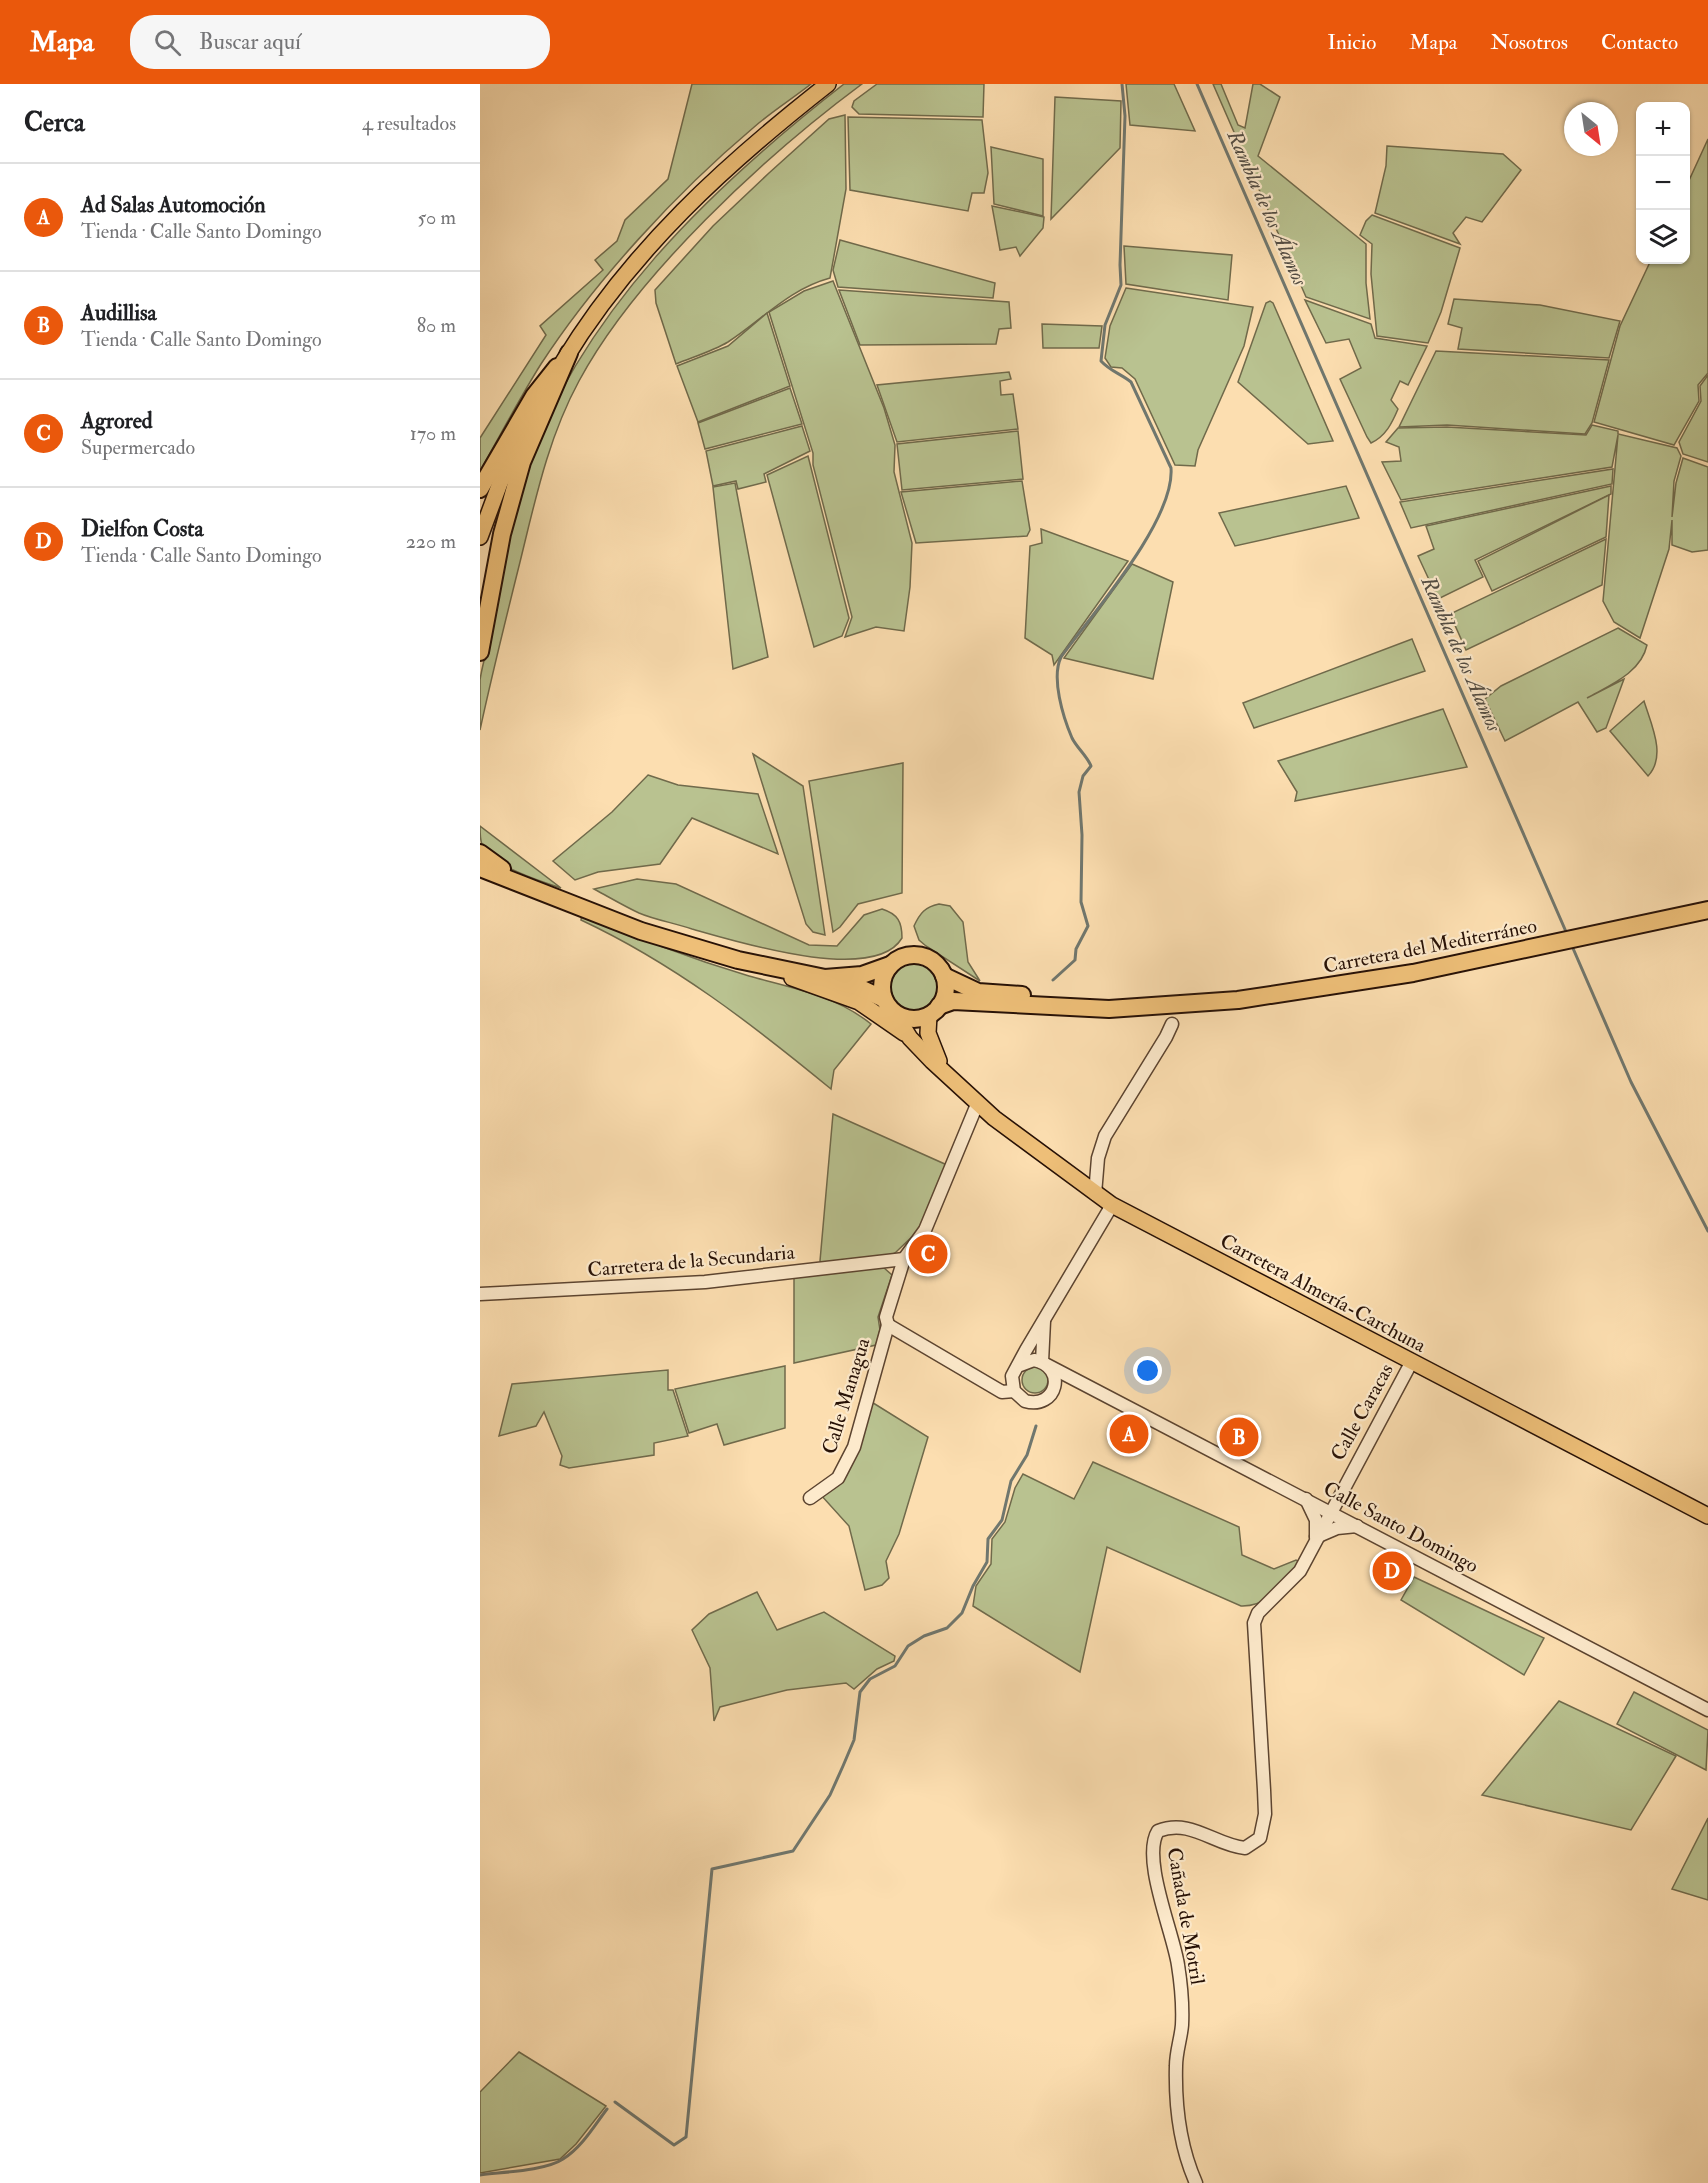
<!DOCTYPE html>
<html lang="es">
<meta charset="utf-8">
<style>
:root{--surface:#fff;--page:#f6f6f6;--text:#202124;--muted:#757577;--line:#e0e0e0;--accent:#ea580c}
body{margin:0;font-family:"IM FELL Double Pica",serif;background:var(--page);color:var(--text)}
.controls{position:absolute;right:18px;top:18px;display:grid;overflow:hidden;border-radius:12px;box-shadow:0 2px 4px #0004}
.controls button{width:54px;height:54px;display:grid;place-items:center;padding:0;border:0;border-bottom:2px solid var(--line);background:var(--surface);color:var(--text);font:30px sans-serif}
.compass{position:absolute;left:1084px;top:18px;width:54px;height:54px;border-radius:50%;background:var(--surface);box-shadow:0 2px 4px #0004;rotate:150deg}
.you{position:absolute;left:668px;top:1287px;width:21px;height:21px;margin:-15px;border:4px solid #fff;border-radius:50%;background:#1a73e8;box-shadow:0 0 0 9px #1a73e833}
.badge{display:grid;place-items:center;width:39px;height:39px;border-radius:50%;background:var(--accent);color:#fff;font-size:20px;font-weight:700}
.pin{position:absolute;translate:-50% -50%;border:3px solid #fff;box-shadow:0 2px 6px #0006}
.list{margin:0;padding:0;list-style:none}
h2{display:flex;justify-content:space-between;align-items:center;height:78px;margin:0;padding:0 24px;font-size:26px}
h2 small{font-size:20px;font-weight:400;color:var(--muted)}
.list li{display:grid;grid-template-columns:39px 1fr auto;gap:18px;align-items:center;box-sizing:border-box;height:108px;padding:0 24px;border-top:2px solid var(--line)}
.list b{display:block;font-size:22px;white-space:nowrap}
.list p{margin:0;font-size:20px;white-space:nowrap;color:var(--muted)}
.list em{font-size:20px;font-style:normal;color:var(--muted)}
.icon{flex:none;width:33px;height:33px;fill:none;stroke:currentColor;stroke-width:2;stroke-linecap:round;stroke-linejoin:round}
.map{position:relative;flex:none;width:1228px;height:2099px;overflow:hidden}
header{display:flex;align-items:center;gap:36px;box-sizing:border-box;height:84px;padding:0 30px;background:var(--accent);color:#fff}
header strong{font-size:28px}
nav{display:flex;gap:33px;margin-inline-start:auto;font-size:21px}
.search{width:420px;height:54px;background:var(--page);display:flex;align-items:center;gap:15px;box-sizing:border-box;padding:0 21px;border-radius:24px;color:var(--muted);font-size:22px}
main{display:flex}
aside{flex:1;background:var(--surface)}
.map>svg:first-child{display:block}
.green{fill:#b9c290;stroke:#706a4b;stroke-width:1.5}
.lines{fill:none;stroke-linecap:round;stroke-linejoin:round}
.stream{stroke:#70776e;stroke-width:3}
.minor-casing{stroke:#5c4430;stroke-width:15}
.major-casing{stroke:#271106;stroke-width:18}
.highway-casing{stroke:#271106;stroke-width:20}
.minor{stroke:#fdeacc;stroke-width:12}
.major{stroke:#eebf78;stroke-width:15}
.highway{stroke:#eebf78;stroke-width:16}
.labels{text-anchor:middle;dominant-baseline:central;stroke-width:4.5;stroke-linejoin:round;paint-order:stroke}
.street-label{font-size:20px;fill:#271106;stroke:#fdeacc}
.water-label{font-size:21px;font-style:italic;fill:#524c43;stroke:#fdeacc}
</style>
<header>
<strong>Mapa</strong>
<div class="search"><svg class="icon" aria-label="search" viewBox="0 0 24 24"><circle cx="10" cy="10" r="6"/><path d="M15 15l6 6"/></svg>Buscar aquí</div>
<nav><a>Inicio</a><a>Mapa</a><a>Nosotros</a><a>Contacto</a></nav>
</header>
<main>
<aside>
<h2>Cerca<small>4 resultados</small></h2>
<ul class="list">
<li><span class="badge">A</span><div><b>Ad Salas Automoción</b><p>Tienda · Calle Santo Domingo</p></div><em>50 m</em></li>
<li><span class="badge">B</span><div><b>Audillisa</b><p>Tienda · Calle Santo Domingo</p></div><em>80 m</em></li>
<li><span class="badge">C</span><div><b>Agrored</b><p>Supermercado</p></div><em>170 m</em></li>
<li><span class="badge">D</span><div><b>Dielfon Costa</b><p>Tienda · Calle Santo Domingo</p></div><em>220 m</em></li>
</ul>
</aside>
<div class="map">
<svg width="1228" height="2099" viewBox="0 0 1228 2099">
<rect width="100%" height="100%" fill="#fcdeb0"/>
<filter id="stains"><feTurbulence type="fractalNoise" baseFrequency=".00333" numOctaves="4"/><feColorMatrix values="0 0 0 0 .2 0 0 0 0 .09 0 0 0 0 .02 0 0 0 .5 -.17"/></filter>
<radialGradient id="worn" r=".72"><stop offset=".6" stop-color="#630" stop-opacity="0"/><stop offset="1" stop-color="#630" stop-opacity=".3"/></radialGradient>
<g class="green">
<path d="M212,0h119c-19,15 -40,28 -58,44 -76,64 -158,153 -212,236 -22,35 -41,72 -61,107v-33l66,-103 -6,-9 63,-56 -8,-10 22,-19 8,-21 43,-41z"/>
<path d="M364,0h18c-97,72 -226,191 -283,297 -31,57 -44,120 -59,181 -14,56 -28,112 -40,168 0,-16 0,-34 0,-50 3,-21 11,-41 14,-62 7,-47 15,-97 30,-142 55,-163 189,-290 320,-392z"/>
<polygon points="397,0 504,0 503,33 379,30 372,23 374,17"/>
<polygon points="646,0 694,0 715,47 650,41"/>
<polygon points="733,0 741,0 758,41 765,44 773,0 780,0 800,13 778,72 886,160 886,199 890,235 826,213"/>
<polygon points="575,13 641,17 640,64 571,135"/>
<path d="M365,31l1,74 -16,89c-41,11 -68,42 -102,64 -15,9 -35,15 -52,22l-20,-61 -1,-13 58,-64 56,-53 60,-54z"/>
<polygon points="368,33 502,36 508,89 504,109 492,109 488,127 370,106"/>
<polygon points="1228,55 1228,289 1218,301 1219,317 1194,361 1114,338 1140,242 1171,176 1206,176 1206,103"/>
<polygon points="907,62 1023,70 1041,86 1002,138 986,133 973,149 980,160 895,129 906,82"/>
<polygon points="511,63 563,75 563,132 514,120"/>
<polygon points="512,122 564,133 563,144 540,172 536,163 520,166"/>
<polygon points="892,131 980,164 961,228 948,259 897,252 891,190 892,160 880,151 886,137"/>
<polygon points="360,156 515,199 513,214 358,203 353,186"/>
<polygon points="644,162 752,171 748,216 646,200"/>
<polygon points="353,197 404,324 415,361 414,388 432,459 430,503 424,547 396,543 365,553 372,533 333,381 333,369 289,228 324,207"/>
<polygon points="646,204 773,223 764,262 718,366 715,382 695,381 655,295 642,284 631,283 625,274 630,242"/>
<polygon points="359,206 529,218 531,244 519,245 516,260 380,261"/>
<polygon points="974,215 1060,221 1140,237 1129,274 978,265 982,244 968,240"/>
<path d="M825,216l66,24 4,14 52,8 -19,39 -8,-4 -9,19 7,9c-6,14 -12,27 -27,34l-4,-6 -27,-58 21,-11 -12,-29 -23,4z"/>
<polygon points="790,217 793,219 853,357 828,360 758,298 786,219"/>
<polygon points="287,229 310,302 218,338 197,282 248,262"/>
<polygon points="562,240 622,242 619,264 563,264"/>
<polygon points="956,267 1129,276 1112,339 1105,350 967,341 919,343"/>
<polygon points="529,288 531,295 520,297 521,311 533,310 538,345 417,358 397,301"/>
<polygon points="1228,291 1228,378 1203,370 1199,358 1221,317 1220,302"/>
<polygon points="310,304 322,340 225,365 218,339"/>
<polygon points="1112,341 1138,347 1138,350 1197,364 1201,372 1194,397 1192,433 1196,399 1203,374 1228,383 1228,466 1212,468 1192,461 1192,436 1189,465 1160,554 1134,538 1123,517 1138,351 1132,383 921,416 902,378 921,377 919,363 906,358 918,344 967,343 1106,351"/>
<polygon points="322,342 330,367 284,390 286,398 258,405 256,397 233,402 226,367"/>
<polygon points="538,347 543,395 422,406 417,360"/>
<polygon points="328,372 369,534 362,552 334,563 287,391"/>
<polygon points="1133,385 1132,400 931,444 920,418"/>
<polygon points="542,397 550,446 547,452 436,459 421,408"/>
<polygon points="255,399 288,573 253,585 233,403"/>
<polygon points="866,402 879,434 755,462 739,429"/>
<polygon points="1131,402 1131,410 995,476 1003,493 958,515 938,472 954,465 946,442"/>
<polygon points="1129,411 1126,453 1012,507 998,477"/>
<polygon points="561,445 648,477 574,581 572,571 545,554 550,462 562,459"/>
<polygon points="1126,455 1122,501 986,566 970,530"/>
<polygon points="652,480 693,498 673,595 584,574"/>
<path d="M1138,544l29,17c-6,28 -37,40 -60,53l37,-19 -18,49 -9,4 -19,-30 -73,39 -20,-42 16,-13z"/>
<polygon points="932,555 945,587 774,644 763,619"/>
<path d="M1164,617c7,23 23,55 4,75l-38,-45z"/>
<polygon points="963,625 987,683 815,717 817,708 798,677"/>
<polygon points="273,670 323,702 345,851 333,848 326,840"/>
<polygon points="423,679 422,809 378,820 360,843 353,848 329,697"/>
<polygon points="168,691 198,701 278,710 298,770 212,734 180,780 118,788 95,796 73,777 132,728"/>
<path d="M0,742l81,62c-22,-7 -69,-22 -79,-43 -2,-6 -2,-13 -2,-19z"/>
<path d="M157,795l39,5 133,61 28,1 27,-31 18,-6c16,5 20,13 20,29 -28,47 -167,3 -210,-9 -17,-6 -37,-9 -53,-16 -15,-7 -30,-16 -45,-24z"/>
<path d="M459,820l11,2 13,16 5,40 12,19 -54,-35 -7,-6 -5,-14c6,-13 11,-19 25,-22z"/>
<path d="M102,829c54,25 110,46 167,63 43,12 86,19 122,48l-37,46 -3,19c-79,-65 -158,-126 -250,-169z"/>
<circle cx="435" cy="903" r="24"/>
<polygon points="353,1030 467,1081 438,1147 415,1169 409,1172 344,1180 340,1177"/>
<polygon points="403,1183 412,1191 398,1233 400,1246 396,1261 314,1279 314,1191"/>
<polygon points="305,1282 305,1344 244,1361 237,1340 209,1349 195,1305"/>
<circle cx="555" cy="1296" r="13"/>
<polygon points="188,1286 188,1306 193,1306 208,1352 174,1359 174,1371 89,1384 80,1381 82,1372 64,1328 56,1342 19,1352 32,1300"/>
<polygon points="390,1317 448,1353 419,1450 406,1477 409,1494 402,1501 385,1506 369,1442 340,1410 364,1396 387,1333"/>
<path d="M613,1378l146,65 3,28 32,14 22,-9 4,2c-18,21 -30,45 -59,44l-134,-59 -27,125 -107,-66 3,-20 15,-22 1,-25 13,-17 10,-34 8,-14 51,25z"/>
<polygon points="934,1493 1064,1554 1044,1591 921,1516"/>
<polygon points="277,1508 297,1546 344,1528 415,1572 414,1577 397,1585 374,1605 366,1599 307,1606 240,1623 234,1637 230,1584 212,1546 229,1530"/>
<polygon points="1154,1608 1228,1646 1226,1686 1137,1640"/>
<polygon points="1079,1617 1196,1672 1151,1746 1002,1711"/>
<polygon points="1228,1734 1228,1816 1192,1805"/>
<polygon points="39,1968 126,2022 96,2060 80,2075 0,2089 0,2008"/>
</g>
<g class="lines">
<g class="stream">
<polyline points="717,0 1087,850"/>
<polyline points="1092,862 1151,998 1228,1147"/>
<path d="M573,896l22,-20 1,-11 12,-23 -7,-24 1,-67 -3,-43 4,-16 8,-10c-4,-10 -14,-18 -19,-28 -9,-21 -21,-60 -11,-81 32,-44 114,-137 110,-189l-40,-86c-10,-8 -21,-11 -30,-21l4,-36 16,-40 -1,-20 5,-149 -3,-32"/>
<polyline points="135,2018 194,2061 206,2053 232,1785 313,1767 350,1711 363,1682 374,1656 380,1608 390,1595 415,1582 428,1562 444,1552 467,1544 482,1529 493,1502 507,1478 508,1455 522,1436 531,1397 547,1371 556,1342"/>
<path d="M0,2091c22,-3 65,-4 83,-16 19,-12 31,-33 44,-50"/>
</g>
<defs>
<g id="minor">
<polyline points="615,1110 618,1074 625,1052 686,953 692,940"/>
<polyline points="0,1210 225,1198 424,1175"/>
<polyline points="408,1241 406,1233 424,1175 445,1146 498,1018"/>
<polyline points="408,1241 522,1308 534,1307"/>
<polyline points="562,1278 564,1237"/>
<polyline points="567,1281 1228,1626"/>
<path d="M538,1282l16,-6c34,7 23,50 -9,41l-11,-10 -2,-15 14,-26 86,-145"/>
<polyline points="330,1414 358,1394 374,1363 408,1241"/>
<polyline points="826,1415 836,1436 836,1452"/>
<polyline points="836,1453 857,1444 877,1442"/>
<path d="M716,2099c-16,-36 -21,-78 -20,-117 0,-14 5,-28 6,-41 1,-20 -1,-41 -4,-60 -5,-33 -37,-107 -20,-134 33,-13 56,14 87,17l15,-10 5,-24 -1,-24 -10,-167 4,-10 42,-42 111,-208"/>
</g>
<g id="major">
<path d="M83,278c68,-112 163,-198 265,-278"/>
<polyline points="0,453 20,399 60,317"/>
<polyline points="312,894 379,918 424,949"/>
<polyline points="414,928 430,954 452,977 514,1034 632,1121 1228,1432"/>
<polyline points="449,931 448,949 459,977"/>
</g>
<g id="highway">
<polyline points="0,405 54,312 77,283"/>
<polyline points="0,568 22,450 42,378 89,269"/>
<polyline points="0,769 22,785"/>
<polyline points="0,784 161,847 258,876 345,894 382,891 410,881"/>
<circle cx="434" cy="903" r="32"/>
<polyline points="464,892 498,908 542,911"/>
<polyline points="358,898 378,903 404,915"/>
<polyline points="459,922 473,917 629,925 758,916 933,889 1228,826"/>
</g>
</defs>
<use href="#minor" class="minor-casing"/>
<use href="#major" class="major-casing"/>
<use href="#highway" class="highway-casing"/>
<use href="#minor" class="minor"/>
<use href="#major" class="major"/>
<use href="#highway" class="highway"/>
</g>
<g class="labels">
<g class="street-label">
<text transform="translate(950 862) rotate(-11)">Carretera del Mediterráneo</text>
<text transform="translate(211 1177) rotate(-5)">Carretera de la Secundaria</text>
<text transform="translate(843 1209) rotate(28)">Carretera Almería-Carchuna</text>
<text transform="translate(366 1312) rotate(-73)">Calle Managua</text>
<text transform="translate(882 1328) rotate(-61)">Calle Caracas</text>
<text transform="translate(921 1443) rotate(28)">Calle Santo Domingo</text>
<text transform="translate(706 1832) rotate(80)">Cañada de Motril</text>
</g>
<g class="water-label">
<text transform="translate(787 124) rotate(66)">Rambla de los Álamos</text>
<text transform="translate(981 570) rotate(66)">Rambla de los Álamos</text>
</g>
</g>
<rect width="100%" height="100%" filter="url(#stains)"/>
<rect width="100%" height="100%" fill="url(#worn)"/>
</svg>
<div class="controls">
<button>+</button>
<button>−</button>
<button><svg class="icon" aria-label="layers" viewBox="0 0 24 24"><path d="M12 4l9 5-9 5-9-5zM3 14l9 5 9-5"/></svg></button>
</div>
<svg class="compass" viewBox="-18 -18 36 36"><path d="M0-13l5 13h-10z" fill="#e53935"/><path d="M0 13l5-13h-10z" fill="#757577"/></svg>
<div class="you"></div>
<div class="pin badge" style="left:649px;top:1350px">A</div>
<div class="pin badge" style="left:759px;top:1353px">B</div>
<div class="pin badge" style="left:448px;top:1170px">C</div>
<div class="pin badge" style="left:912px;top:1487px">D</div>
</div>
</main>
